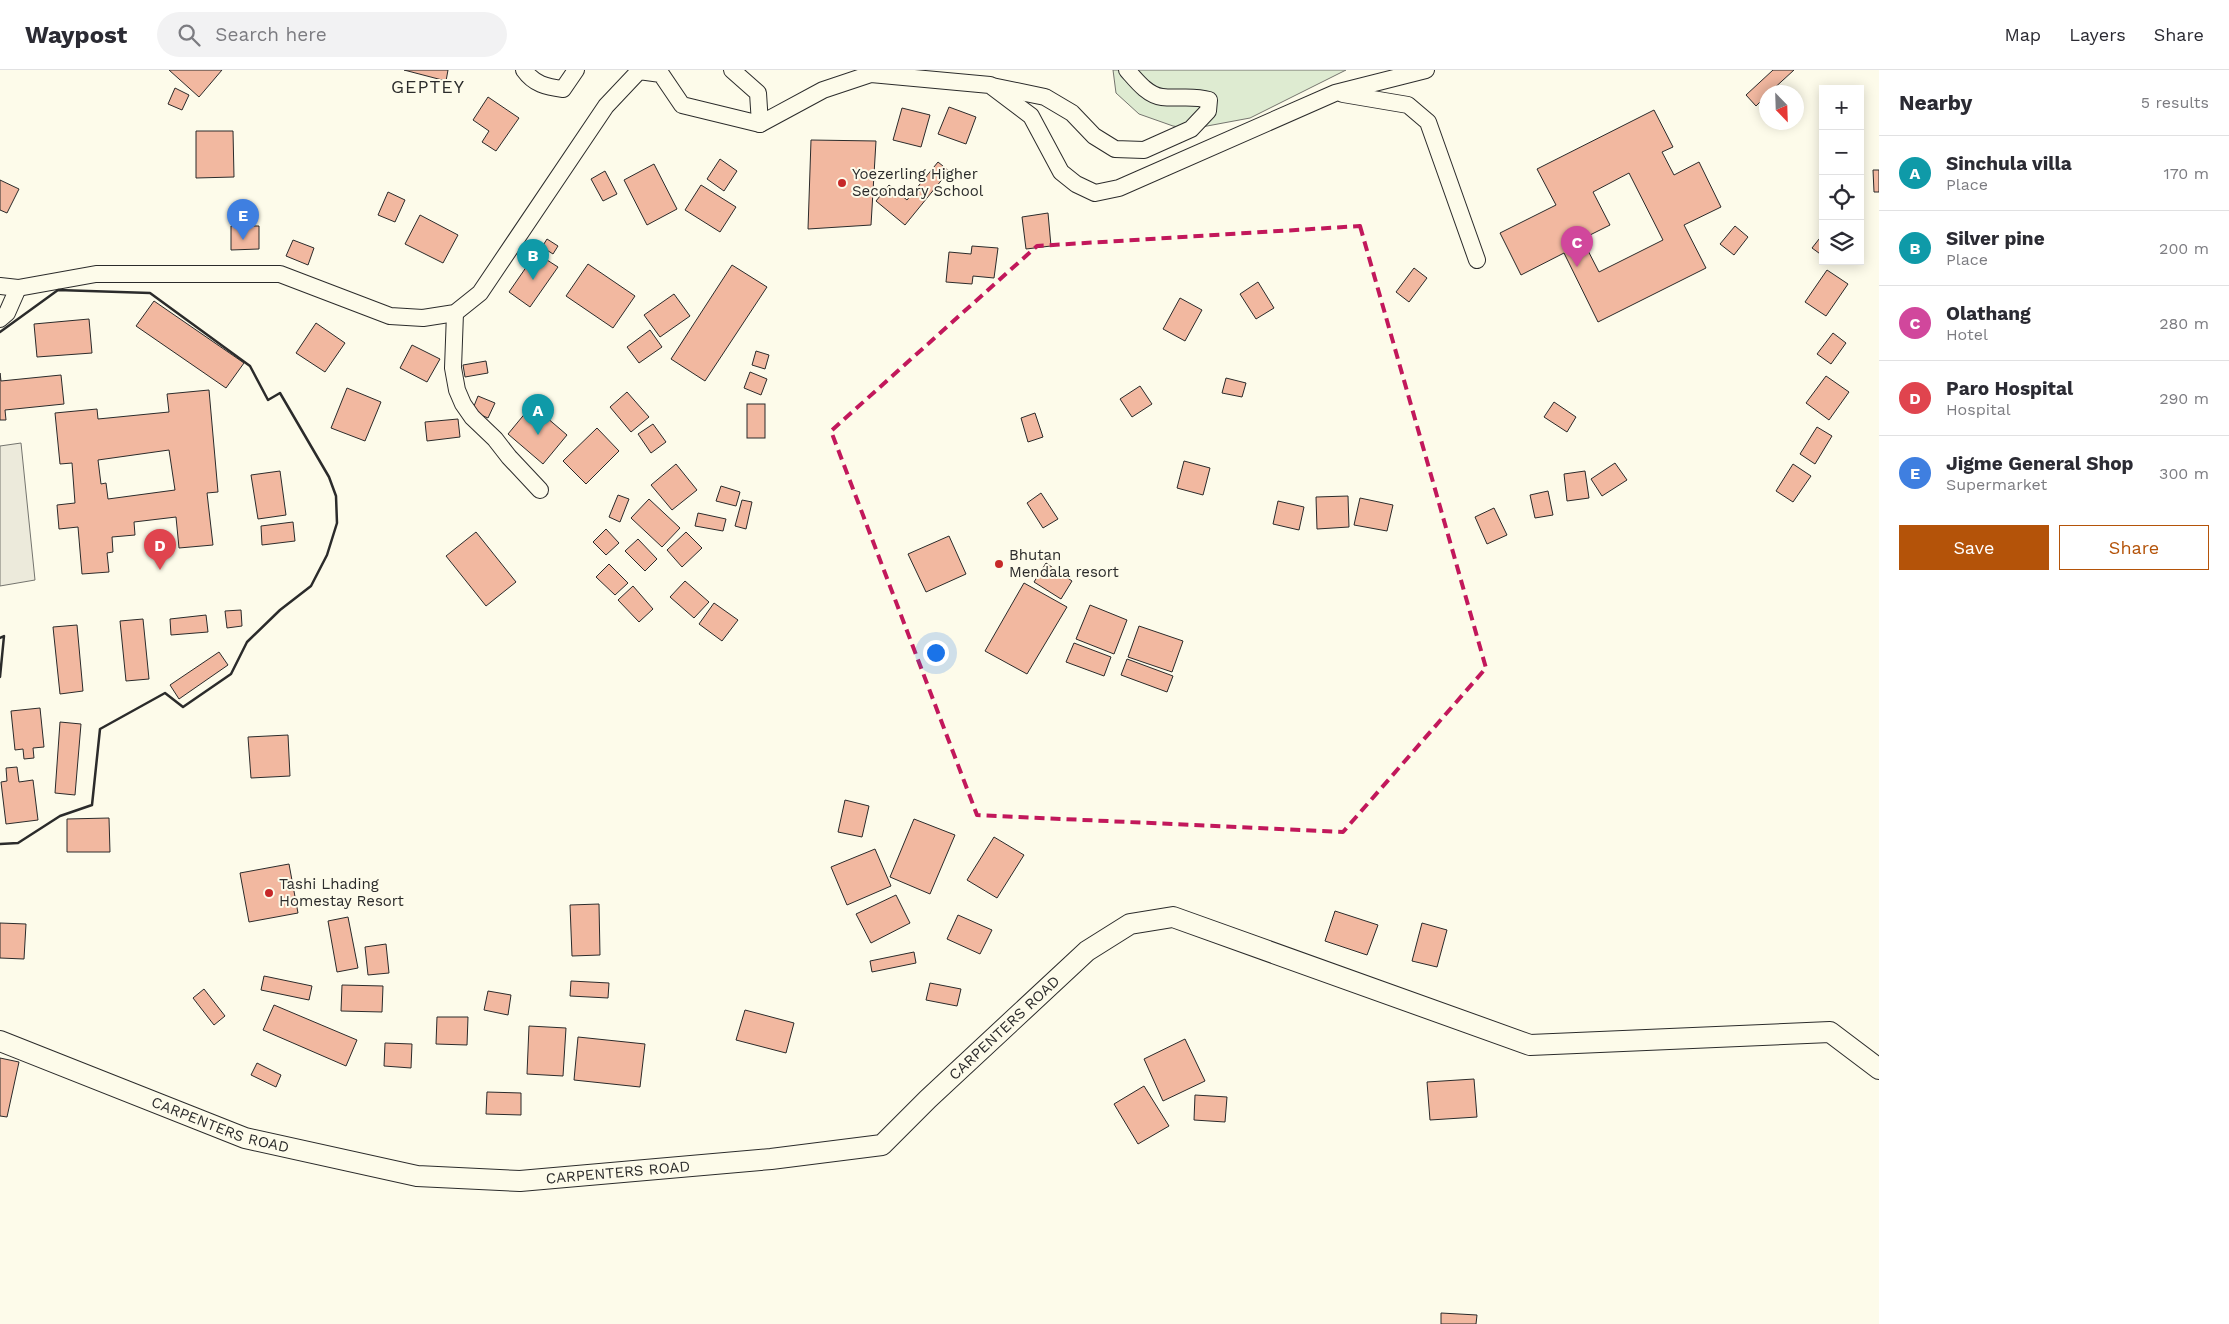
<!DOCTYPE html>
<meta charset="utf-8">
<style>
:root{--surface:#fff;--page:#f2f2f3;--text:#2b2b33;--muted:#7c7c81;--line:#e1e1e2;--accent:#b45309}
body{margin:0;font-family:"Work Sans",sans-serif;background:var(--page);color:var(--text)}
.controls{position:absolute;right:15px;top:15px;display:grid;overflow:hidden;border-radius:0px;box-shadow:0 2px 12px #0003}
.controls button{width:45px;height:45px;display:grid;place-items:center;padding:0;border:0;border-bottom:1px solid var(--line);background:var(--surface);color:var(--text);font:25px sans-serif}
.compass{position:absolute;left:1759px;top:15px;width:45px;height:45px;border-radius:50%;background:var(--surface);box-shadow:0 2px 12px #0003;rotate:157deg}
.you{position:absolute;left:935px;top:582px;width:18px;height:18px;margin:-12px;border:4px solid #fff;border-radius:50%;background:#1a73e8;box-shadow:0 0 0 8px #1a73e833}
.badge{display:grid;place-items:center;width:32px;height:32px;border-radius:50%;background:var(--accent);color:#fff;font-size:16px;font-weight:700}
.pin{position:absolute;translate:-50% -41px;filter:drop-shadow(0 1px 2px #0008)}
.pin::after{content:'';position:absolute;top:26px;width:18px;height:15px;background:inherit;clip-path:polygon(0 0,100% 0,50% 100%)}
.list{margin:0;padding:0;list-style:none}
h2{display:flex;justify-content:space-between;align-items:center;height:65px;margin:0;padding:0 20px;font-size:21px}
h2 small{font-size:16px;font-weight:400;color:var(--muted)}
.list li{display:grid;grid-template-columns:32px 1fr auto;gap:15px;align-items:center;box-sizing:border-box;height:75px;padding:0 20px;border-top:1px solid var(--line)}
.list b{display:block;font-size:19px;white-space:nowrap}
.list p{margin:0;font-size:16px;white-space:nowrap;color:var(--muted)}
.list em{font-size:16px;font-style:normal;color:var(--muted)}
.actions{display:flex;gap:10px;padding:15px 20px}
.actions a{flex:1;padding:11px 0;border:1px solid var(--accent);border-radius:0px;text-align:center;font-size:18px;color:var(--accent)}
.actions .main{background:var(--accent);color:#fff}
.icon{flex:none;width:28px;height:28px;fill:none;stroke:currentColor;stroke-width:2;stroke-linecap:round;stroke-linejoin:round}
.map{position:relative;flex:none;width:1879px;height:1254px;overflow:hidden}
header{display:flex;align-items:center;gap:30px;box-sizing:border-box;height:70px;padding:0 25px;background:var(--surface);border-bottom:1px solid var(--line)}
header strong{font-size:24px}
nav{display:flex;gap:28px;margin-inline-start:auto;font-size:18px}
.search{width:350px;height:45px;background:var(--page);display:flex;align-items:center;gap:12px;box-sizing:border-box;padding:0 18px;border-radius:28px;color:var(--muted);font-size:19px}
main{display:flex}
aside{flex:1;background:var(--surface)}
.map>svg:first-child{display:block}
.green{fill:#deebd1;stroke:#74746e}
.parking{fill:#eceadb;stroke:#74746e}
.building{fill:#f2b8a0;stroke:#2b2b2b;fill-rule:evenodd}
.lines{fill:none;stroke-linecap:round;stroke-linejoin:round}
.minor-casing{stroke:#2b2b2b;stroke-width:18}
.tertiary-casing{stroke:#2b2b2b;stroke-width:22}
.minor{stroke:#fdfbea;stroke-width:16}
.tertiary{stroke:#fdfbea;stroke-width:20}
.wall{stroke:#2b2b2b;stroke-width:2.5}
.marked{fill:none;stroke:#c2185b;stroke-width:4;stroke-dasharray:10 6;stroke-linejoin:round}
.poi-dot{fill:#c62828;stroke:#fdfbea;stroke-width:2}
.labels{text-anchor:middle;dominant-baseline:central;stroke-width:4;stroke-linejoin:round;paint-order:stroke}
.poi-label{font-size:15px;fill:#2b2b2b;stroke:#fdfbea;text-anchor:start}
.street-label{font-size:15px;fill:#2b2b2b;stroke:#fdfbea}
.quarter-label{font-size:18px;letter-spacing:1px;fill:#2b2b2b;stroke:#fdfbea}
</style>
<header>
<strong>Waypost</strong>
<div class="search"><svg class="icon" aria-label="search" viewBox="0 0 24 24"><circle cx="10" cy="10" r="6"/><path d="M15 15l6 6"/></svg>Search here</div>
<nav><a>Map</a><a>Layers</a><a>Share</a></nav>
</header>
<main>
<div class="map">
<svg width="1879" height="1254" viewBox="0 0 1879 1254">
<rect width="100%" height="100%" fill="#fdfbea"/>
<polygon class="green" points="1113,0 1346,0 1250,48 1191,59 1173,56 1139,44 1116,23"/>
<polygon class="parking" points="21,373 35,510 0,516 0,376"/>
<g class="building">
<polygon points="169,0 222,0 199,27"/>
<polygon points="404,0 448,0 446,11"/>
<polygon points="1773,0 1794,0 1770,22 1766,22 1766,26 1756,36 1746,25"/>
<polygon points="175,18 189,25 182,40 168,34"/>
<polygon points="488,27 519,48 496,81 482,72 489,61 473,50"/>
<polygon points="949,37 976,47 966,74 938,64"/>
<polygon points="902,38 930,45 921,77 893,70"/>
<path d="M1654,40l19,37 -11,5 12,23 25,-13 22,45 -37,18 22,43 -108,54 -34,-69 -43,22 -21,-42 56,-28 -19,-36zM1629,103l34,67 -64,32 -17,-33 28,-14 -17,-33z"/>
<polygon points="196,61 233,61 234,107 196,108"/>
<polygon points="811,70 876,71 871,155 808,159"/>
<polygon points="720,89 737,101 724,121 707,109"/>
<polygon points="938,92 949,101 905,155 876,131 889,115 907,130"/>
<polygon points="654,94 677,139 647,155 624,110"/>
<polygon points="1873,100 1879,100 1879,122 1874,122"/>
<polygon points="605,101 617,124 603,131 591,109"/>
<polygon points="0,110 19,119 7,143 0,140"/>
<polygon points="701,115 736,137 720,162 685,140"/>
<polygon points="388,122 405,130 395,152 378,145"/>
<polygon points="1048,143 1051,176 1026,179 1022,147"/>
<polygon points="420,145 458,165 443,193 405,174"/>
<polygon points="231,156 259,156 259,179 231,180"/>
<polygon points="1735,156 1748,167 1734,185 1720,174"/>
<polygon points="1823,164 1823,186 1812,178"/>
<polygon points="547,169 558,176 553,184 542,177"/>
<polygon points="293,170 314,178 308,195 286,186"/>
<polygon points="972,176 998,178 994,208 973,206 972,214 946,212 949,182 971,184"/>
<polygon points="536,183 558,197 530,237 509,222"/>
<polygon points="588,194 635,226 613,258 566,226"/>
<polygon points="732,195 767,217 705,311 671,289"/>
<polygon points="1414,198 1427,208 1409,232 1396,222"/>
<polygon points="1827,200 1848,214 1826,246 1805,232"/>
<polygon points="1258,212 1274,238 1256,249 1240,224"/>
<polygon points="674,224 690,246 660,267 644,245"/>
<polygon points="1180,228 1202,240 1185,271 1163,259"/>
<polygon points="154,231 244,293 226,318 136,256"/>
<polygon points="89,249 92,283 37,287 34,254"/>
<polygon points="316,253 345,273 325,302 296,283"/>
<polygon points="650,260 662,277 639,293 627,277"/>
<polygon points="1833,263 1846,273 1831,294 1817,284"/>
<polygon points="412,275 440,289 427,312 400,298"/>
<polygon points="756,281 769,285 765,299 752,295"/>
<polygon points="486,291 488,303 465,307 463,295"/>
<polygon points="750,302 767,309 761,325 744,318"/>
<polygon points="0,303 1,311 61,305 64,334 5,340 6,350 0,350"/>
<polygon points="1826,306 1849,322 1829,350 1806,333"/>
<polygon points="1226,308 1246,313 1242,327 1222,323"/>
<polygon points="1140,316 1152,334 1132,347 1120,329"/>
<polygon points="347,318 381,332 365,371 331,358"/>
<path d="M209,320l9,102 -11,1 6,52 -34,3 -3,-31 -42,5 1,13 -23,2 1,15 -6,1 2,19 -27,2 -4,-47 -19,2 -2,-24 18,-2 -3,-40 -12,1 -5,-51 42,-4 1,10 71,-7 -2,-18zM169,380l6,40 -67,9 -2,-16 -5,1 -3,-24z"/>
<polygon points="627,322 649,347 631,362 610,337"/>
<polygon points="478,326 495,333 488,348 472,341"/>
<polygon points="1554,332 1576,347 1567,362 1544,347"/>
<rect x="747" y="334" width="18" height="34"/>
<polygon points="532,335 567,365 543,394 508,364"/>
<polygon points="1035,343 1043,367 1028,372 1021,348"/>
<polygon points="458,349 460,367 427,371 425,352"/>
<polygon points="653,354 666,372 651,383 638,364"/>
<polygon points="1817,357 1832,366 1815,394 1800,384"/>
<polygon points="597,358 619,381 586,414 563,391"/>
<polygon points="1184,391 1210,398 1203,425 1177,418"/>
<polygon points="1615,393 1627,410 1602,426 1591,409"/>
<polygon points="676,394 697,420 672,440 651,415"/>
<polygon points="1793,394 1811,406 1793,432 1776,421"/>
<polygon points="280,401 286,445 258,449 251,405"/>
<polygon points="1585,401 1589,428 1567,431 1564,404"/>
<polygon points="721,416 740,422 736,436 716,431"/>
<polygon points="1548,421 1553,445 1535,448 1530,425"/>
<polygon points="1041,423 1058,449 1043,458 1027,433"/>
<polygon points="618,425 629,429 620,452 609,447"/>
<polygon points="1348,426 1349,457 1317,459 1316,427"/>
<polygon points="1360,428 1393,435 1387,461 1354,455"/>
<polygon points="649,429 680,458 662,477 631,448"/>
<polygon points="742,430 752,432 746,459 735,456"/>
<polygon points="1278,431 1304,437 1299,460 1273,454"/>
<polygon points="1494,438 1507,465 1487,474 1475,447"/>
<polygon points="698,443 726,449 723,461 695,456"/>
<polygon points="293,452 295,471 262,475 261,456"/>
<polygon points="606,459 619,473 606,485 593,472"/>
<polygon points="476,462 516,512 486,536 446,486"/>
<polygon points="686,462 702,478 682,497 667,480"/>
<polygon points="949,466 966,504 926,522 908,484"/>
<polygon points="638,469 657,489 645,501 625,481"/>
<polygon points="1046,493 1072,511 1061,529 1034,512"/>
<polygon points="609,494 628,513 615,525 596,507"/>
<polygon points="685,511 709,532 694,548 670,527"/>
<polygon points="1024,513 1067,537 1027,604 985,581"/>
<polygon points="633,516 653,539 639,552 618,530"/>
<polygon points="714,533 738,550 722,571 699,554"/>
<polygon points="1090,535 1127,550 1114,584 1076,569"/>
<polygon points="241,540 242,556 227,558 225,541"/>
<polygon points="206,545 208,562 171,565 170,549"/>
<polygon points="143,549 149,609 126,611 120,551"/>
<polygon points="77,555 83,621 60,624 53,557"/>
<polygon points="1139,556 1183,571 1172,602 1128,587"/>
<polygon points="1074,573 1111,587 1104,606 1066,592"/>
<polygon points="219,582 228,595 179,629 170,615"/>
<polygon points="1127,589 1173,606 1167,622 1121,605"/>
<polygon points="40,638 44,677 33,678 34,688 24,689 23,679 15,680 11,641"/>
<polygon points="60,652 81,654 75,725 55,723"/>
<polygon points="288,665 290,706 251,708 248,667"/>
<polygon points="17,697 19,712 33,710 38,750 6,754 1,712 7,711 6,698"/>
<polygon points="845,730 869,736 862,767 838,762"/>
<polygon points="109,748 110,782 67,782 67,749"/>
<polygon points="914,749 955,765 930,824 890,807"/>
<polygon points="994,767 1024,785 997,828 967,810"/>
<polygon points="875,779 891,816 847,835 831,797"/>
<polygon points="289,794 298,843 249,852 240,803"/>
<polygon points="896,825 910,853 871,873 856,844"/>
<polygon points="599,834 600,885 572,886 570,835"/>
<polygon points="1335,841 1378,855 1367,885 1325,871"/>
<polygon points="958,845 992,860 980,884 947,869"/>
<polygon points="348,847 358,898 337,902 328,851"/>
<polygon points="0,853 26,854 24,889 0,888"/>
<polygon points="1422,853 1447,860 1437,897 1412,891"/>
<polygon points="386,874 389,903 368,905 365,877"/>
<polygon points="914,882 916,893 872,902 870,891"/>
<polygon points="264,906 312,916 309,930 261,920"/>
<polygon points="571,911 609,913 608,928 570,926"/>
<polygon points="930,913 961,919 957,936 926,930"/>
<polygon points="342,915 383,916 382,942 341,941"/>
<polygon points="204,919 225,946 214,955 193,928"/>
<polygon points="488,921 511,925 508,945 484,940"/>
<polygon points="274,935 357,970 346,996 263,960"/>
<polygon points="745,940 794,953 786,983 736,970"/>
<polygon points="437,947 468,947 467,975 436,974"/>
<polygon points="529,956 566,958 563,1006 527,1004"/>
<polygon points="578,967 645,974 640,1017 574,1010"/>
<polygon points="1185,969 1205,1011 1163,1031 1144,989"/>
<polygon points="385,973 412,974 411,998 384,996"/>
<polygon points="0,988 19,992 7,1047 0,1046"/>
<polygon points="257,993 281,1005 276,1017 251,1005"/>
<polygon points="1474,1009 1477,1047 1430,1050 1427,1012"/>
<polygon points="1144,1016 1169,1056 1138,1074 1114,1034"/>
<polygon points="487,1022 521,1023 521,1045 486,1044"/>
<polygon points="1195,1025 1227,1027 1225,1052 1194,1050"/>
<polygon points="1441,1243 1477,1245 1476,1254 1441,1254"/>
</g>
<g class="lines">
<defs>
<g id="minor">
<path d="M524,0c10,14 22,17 39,19l13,-19"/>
<polyline points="732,0 758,23 760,54"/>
<path d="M992,16l53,11 27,16 22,23 21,13 29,1 47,-21 17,-18 1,-11c-16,-5 -31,-1 -47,-3 -15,-2 -26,-17 -35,-27"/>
<polyline points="1343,24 1408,35 1428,52 1477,190"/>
<polyline points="0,216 18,218 96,204 280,204 390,246 423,248 455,243 480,223 606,36 639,1 661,4 682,35 760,54 823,20 871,4 990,15 1031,46 1061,102 1076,114 1095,123 1119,118 1335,23 1426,0"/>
<polyline points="455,243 453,298 457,320 463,334 472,347 495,369 509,387 540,420"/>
<polyline points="0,249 7,243 18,218"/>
</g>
<g id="tertiary">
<path id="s1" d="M0,971l245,97 172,38 103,5 251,-22 111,-14 46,-46 159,-148 43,-27 43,-7 357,128 300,-13 49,37"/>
</g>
</defs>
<use href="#minor" class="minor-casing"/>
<use href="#tertiary" class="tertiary-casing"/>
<use href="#minor" class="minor"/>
<use href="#tertiary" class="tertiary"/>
<g class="wall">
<polyline points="0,262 58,220 150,223 250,296 268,330 280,323 329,407 336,426 337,453 327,485 311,516 280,540 247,572 231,604 183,637 165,623 100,659 92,735 60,746 18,773 0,774"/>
<polyline points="0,568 4,566 0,607"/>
</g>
</g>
<path class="marked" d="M1360,156l126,442 -143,164 -366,-17 -146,-384 206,-185z"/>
<g class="poi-dot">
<circle cx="842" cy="113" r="5"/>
<circle cx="999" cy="494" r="5"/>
<circle cx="269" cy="823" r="5"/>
</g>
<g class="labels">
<g class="poi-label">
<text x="852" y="104">Yoezerling Higher<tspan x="852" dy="17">Secondary School</tspan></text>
<text x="1009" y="485">Bhutan<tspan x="1009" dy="17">Mendala resort</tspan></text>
<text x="279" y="814">Tashi Lhading<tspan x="279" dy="17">Homestay Resort</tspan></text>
</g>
<g class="street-label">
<text stroke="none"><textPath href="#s1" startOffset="1076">CARPENTERS ROAD</textPath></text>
<text stroke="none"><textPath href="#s1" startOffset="236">CARPENTERS ROAD</textPath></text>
<text stroke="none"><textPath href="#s1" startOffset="641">CARPENTERS ROAD</textPath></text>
</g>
<g class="quarter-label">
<text x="428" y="16">GEPTEY</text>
</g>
</g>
</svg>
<div class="controls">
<button>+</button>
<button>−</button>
<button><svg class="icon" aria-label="locate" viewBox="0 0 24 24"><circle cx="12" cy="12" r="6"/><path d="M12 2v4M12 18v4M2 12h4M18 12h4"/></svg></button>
<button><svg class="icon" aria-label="layers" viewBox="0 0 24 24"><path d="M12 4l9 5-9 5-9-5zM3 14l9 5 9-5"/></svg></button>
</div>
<svg class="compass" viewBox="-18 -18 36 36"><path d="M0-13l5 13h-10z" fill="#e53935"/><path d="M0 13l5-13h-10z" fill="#7c7c81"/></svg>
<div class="you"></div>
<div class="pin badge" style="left:538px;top:365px;background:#0f9aa8">A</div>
<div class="pin badge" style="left:533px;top:210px;background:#0f9aa8">B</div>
<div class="pin badge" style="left:1577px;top:197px;background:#d1479c">C</div>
<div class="pin badge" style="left:160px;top:500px;background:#e0444e">D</div>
<div class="pin badge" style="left:243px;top:170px;background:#3f7fe0">E</div>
</div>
<aside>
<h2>Nearby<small>5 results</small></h2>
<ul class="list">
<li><span class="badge" style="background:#0f9aa8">A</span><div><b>Sinchula villa</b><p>Place</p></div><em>170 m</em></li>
<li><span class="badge" style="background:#0f9aa8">B</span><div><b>Silver pine</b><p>Place</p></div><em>200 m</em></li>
<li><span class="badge" style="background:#d1479c">C</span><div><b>Olathang</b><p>Hotel</p></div><em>280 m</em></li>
<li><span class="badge" style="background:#e0444e">D</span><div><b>Paro Hospital</b><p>Hospital</p></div><em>290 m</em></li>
<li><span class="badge" style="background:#3f7fe0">E</span><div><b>Jigme General Shop</b><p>Supermarket</p></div><em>300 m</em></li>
</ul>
<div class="actions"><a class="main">Save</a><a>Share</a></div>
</aside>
</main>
